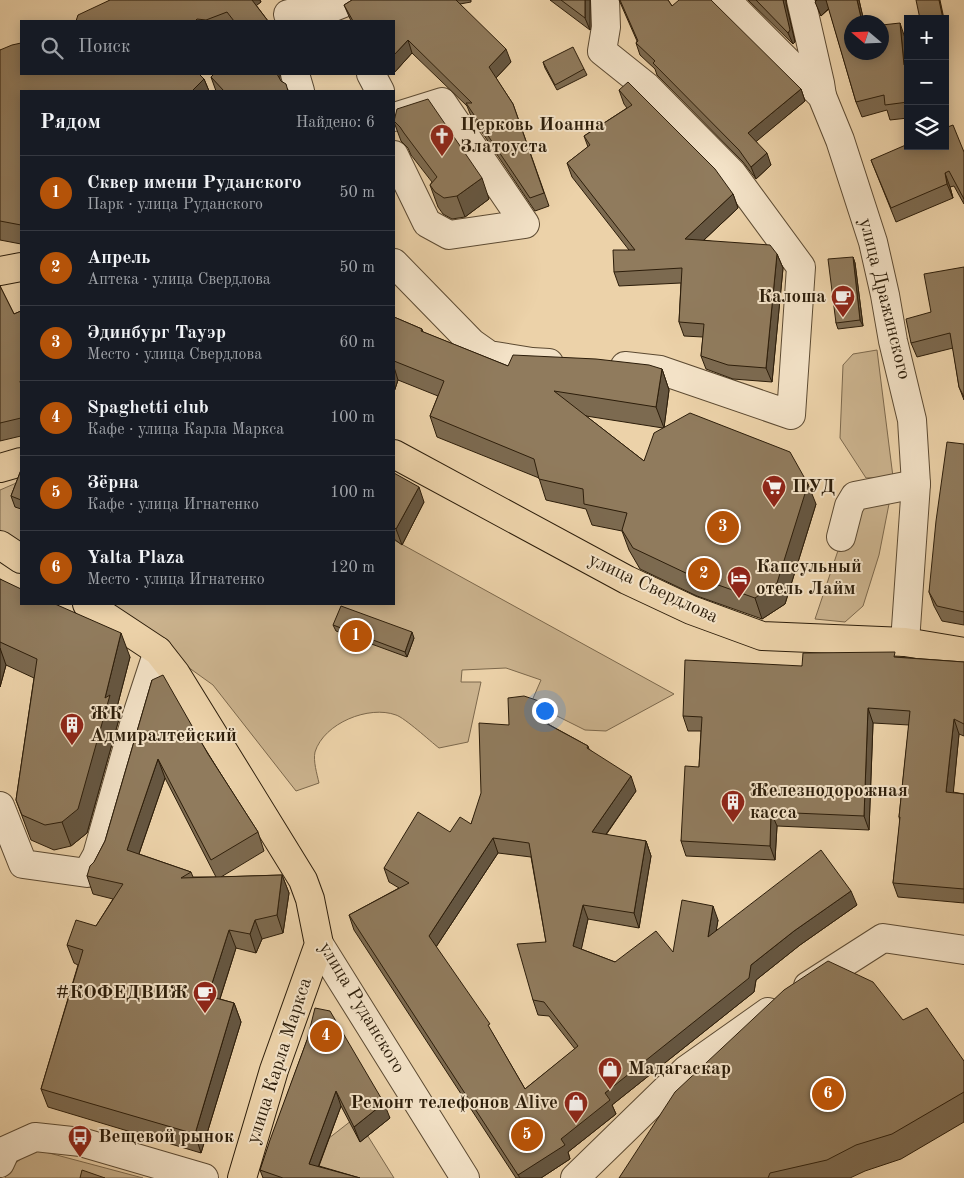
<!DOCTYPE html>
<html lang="ru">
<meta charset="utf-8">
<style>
:root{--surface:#171b24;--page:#242831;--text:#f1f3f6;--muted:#9ea1a6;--line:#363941;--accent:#b45309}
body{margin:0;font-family:"Old Standard TT",serif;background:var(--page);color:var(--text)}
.controls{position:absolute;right:15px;top:15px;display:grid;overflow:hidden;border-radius:0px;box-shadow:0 2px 12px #0003}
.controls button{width:45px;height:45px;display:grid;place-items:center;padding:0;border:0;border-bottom:1px solid var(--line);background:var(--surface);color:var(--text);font:25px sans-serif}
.compass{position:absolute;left:844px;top:15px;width:45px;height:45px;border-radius:50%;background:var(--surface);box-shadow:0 2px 12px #0003;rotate:289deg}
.you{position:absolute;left:544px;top:710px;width:18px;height:18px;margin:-12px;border:4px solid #fff;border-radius:50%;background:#1a73e8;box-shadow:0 0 0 8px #1a73e833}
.badge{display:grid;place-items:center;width:32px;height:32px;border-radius:50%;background:var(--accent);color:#fff;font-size:16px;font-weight:700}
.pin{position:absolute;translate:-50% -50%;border:2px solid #fff;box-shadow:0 1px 5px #0006}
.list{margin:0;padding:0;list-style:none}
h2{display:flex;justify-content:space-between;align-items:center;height:65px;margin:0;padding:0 20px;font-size:21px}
h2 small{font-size:16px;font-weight:400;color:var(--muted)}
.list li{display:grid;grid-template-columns:32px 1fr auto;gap:15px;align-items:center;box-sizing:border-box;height:75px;padding:0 20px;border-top:1px solid var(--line)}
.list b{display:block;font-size:19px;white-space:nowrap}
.list p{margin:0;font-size:16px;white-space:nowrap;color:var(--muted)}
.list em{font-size:16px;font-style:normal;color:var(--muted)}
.icon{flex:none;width:28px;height:28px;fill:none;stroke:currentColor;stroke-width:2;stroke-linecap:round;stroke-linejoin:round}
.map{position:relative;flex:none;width:964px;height:1178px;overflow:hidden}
.search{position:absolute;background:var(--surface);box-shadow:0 2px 12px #0003;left:20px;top:20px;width:375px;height:55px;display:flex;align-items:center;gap:12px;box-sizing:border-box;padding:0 18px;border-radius:0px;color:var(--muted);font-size:19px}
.panel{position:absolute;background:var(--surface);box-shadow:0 2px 12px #0003;left:20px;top:90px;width:375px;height:515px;border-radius:0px}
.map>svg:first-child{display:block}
.green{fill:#cbb38e;stroke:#7c684c}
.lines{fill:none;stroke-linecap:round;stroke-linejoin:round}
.minor-casing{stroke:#5c4a32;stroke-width:30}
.major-casing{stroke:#2c1d0a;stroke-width:30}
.minor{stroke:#f3e2c7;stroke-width:28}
.major{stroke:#ecd2a9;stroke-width:28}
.wall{fill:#7c6a50;stroke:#2c1d0a;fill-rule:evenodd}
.shaded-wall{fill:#655641;stroke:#2c1d0a}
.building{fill:#907b5d;stroke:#2c1d0a;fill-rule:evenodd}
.labels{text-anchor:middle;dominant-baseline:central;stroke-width:4;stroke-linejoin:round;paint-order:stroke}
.poi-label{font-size:19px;font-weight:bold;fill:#2c1d0a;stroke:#f3e2c7;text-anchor:start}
.street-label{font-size:19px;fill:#2c1d0a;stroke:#f3e2c7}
</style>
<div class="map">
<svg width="964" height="1178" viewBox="0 0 964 1178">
<rect width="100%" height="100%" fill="#ecd2a9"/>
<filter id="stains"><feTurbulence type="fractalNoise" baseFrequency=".004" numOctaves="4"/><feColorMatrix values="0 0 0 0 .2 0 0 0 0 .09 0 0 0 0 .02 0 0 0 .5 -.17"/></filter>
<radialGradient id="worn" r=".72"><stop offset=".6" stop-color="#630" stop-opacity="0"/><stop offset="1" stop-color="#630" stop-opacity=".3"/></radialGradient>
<g class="green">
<polygon points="877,350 893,477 866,478 840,438 843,365 853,354"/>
<polygon points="21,481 21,548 0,533 0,490"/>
<polygon points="856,497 889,504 879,555 863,606 845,622 815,619"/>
<path d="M394,540l280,154 -68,37 -21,-1 -54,-27 10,-23 -35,-12 -44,2 -1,12h20l-13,60 -29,6c-9,-7 -34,-30 -43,-33 -27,-10 -72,8 -81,37 -2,9 2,22 4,31l-23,8 -83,-106 -113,-81h294z"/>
<polygon points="356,1117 394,1178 278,1178"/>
<polygon points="34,1149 143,1178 5,1178 9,1168"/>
</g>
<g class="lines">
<defs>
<g id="minor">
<polyline points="605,0 606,27 602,51 647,87 732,173 801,267 791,415 660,370 625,366"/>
<polyline points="726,0 822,96 840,140 873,242 885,295 893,341 912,420 916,484 905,642"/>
<polyline points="801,0 820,83 822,96"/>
<polyline points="288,14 331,8 351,0"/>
<polyline points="295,74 300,91"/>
<polyline points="371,74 380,91"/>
<polyline points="394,117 442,102 525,224 449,235 427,223 394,155"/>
<polyline points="394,263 472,343 489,355 532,362 549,363"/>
<polyline points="841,537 849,506 855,496 916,484"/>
<polyline points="0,806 23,864 87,873 97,855 135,721 158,651"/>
<polyline points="319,944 465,1178"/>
<polyline points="808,986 883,938 964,950"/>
<polyline points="0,1163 6,1150 35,1137 81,1142 204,1178"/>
<polyline points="575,1178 686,1070 768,1012"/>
</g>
<g id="major">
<polyline points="0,271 21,267"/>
<polyline points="394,454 627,580 691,610 762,636 905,642 964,652"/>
<polyline points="0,468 21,462"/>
<polyline points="0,545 21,559"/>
<polyline points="87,604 158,651 176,674 303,880 310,899 319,944 274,1070 242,1178"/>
</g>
</defs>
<use href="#minor" class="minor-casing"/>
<use href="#major" class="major-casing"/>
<use href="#minor" class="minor"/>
<use href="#major" class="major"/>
</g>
<g class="wall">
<polygon points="110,0 260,0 261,2 256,5 268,21 76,21"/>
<polygon points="352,0 471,0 471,2 460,4 511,62 496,78 513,104 549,206 535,211 471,116 467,106 412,53 394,73 394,21 351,21 344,5"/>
<polygon points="550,0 590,0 590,30"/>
<polygon points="619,0 668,0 672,6 801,89 805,101 756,141 771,165 756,179 743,162 657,75 655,69 640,55 636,43 637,41"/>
<polygon points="748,0 786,0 786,3 795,42 793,44"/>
<polygon points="815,0 859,0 864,22 852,22 852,52 905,38 908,61 908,118 890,120 887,110 862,117 856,102 829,9 821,16"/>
<polygon points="0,50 204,79 209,91 21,91 21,244 0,240"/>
<polygon points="543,62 584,69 587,75 557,90 545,68"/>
<polygon points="214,74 280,74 280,80 289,91 216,91 211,77"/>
<polygon points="619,90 733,194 738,208 704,240 777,254 783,268 772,382 733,379 706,369 701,356 703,337 684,336 679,322 681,283 619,286 614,272 629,250 572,177 567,163 588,147 584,136 627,108 624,104"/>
<polygon points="394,118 489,199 465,217 452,219 443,214 438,207 430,185 432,182 411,155 408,148 401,141 394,122"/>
<polygon points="961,147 964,152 964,204 954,186 950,187 953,198 896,222 871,160"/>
<polygon points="853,257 855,263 863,326 838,329 836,323"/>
<polygon points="964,267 964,400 959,387 953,348 917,357 911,343 931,312"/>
<polygon points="0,286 14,314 21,311 21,436 0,441"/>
<path d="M394,317l28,12 1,3 85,34 154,3 7,21 -5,37 152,77 -31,100 -23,15 -65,-23 -57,-27 -11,-19 -7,-19 -30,-6 -6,-16 -40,-9 -7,-22 -102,-41 -7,-21 8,-20 -40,-16 -4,12zM586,416l77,12 -19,33z"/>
<polygon points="964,444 964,625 942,621 934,606 929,592"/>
<polygon points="21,470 21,509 15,507 11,496"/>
<polygon points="394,473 424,502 402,545 394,539"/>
<polygon points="0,579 130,657 116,711 119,719 87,833 71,846 54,850 31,840 16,800 34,678 6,665 0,687"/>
<polygon points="333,625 414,638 407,657 336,631"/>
<polygon points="896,657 964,662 964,736 959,734 953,792 964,794 964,903 898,897 893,883 900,821 899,817 909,725 873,723 869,830 777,826 775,860 686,856 681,841 699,767 701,731 688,731 683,716 802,666"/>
<path d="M152,680l56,74 50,78 6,19 -43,26 61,-2 7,18 -6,40 -21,6 -6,14 -20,-5 -16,51 14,4 7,19 -40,131 -153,-46 -7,-18 37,-124 -4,-2 -7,-18 29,-19 17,-27 -20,-5 -6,-18 18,-35zM165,778l51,99h-23l-2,-5 -52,-18z"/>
<path d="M545,703l6,14 -3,7 40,22 1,3 47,42 -30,44 40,6 5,15 -12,72 -51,-9 -7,30 34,13 58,-10 45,-32 -2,10 141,-25 -57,40 -44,35 -2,12 -142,113 4,9 -48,38 2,7 -29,19h-25l-162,-248 -5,-15 50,-27 -10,-6 -5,-14 66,-36 21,-8 38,-99zM498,853l33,4 15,85 -13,58 5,15 11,1 26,33 -50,40 -32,-55 -57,-87z"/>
<polygon points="903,1020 964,1061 964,1122 901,1159 865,1171 850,1178 619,1178"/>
<polygon points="307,1040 390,1118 360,1142 341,1106 319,1166 360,1178 263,1178 260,1170"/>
</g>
<g class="shaded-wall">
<polygon points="248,0 260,0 261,2 252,9"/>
<polygon points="585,0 590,0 590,30 585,18"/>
<polygon points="783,0 786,0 786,3 795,42 793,44 788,33"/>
<polygon points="817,0 827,0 829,8 821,16 815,2"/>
<polygon points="857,0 859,0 864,22 862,22"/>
<polygon points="939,0 940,0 944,19 943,19"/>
<polygon points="900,23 905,38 908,61 908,75 904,65"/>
<polygon points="408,40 412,53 394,73 394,55"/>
<polygon points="506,49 511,62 494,80 489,67"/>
<polygon points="204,79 209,91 192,91"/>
<polygon points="801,89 805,101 752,145 748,133"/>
<polygon points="767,153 771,165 756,179 751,167"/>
<polygon points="945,173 950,187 953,198 947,184"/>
<polygon points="482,178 489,199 465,217 457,196"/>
<polygon points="733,194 738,208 690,253 685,239"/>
<polygon points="777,254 783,268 772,382 766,368"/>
<polygon points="853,257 855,263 863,326 860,320"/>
<polygon points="394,367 398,380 394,392"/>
<polygon points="662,369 669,390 664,428 656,407"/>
<polygon points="808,484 816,504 785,604 762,619 755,598"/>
<polygon points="419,487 424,502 402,545 396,529"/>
<polygon points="412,632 414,638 407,657 405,652"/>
<polygon points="121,633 130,657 116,711 119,719 87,833 71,846 62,822 105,698"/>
<polygon points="0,648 6,665 0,687"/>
<polygon points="545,703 551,717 544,733 538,719"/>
<polygon points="868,708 873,723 869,830 864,816"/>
<polygon points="954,719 959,734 952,806 946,792"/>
<polygon points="158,759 165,778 134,868 127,850"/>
<polygon points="631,776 636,791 597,847 592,832"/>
<polygon points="771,812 777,826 775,860 770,846"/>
<polygon points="493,838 498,853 434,950 429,936"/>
<polygon points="646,841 651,856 639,928 634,913"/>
<polygon points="282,875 289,893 283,933 277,915"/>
<polygon points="851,891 857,905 800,945 756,980 754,992 612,1105 616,1114 568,1152 570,1159 541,1178 520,1178 518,1175 561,1139 605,1093 751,965 794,931"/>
<polygon points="583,905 588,919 579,960 573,946"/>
<polygon points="713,906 718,920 713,951 708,937"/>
<polygon points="255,920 262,939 256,953 250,934"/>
<polygon points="229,930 236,948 215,1014 208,996"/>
<polygon points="234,1003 241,1022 201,1153 195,1134"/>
<polygon points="336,1091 341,1106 314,1178 309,1164"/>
<polygon points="384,1103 390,1118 360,1142 354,1127"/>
</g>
<g class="building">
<polygon points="110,0 252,0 268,21 234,21 227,12 206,20 197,19 195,21 76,21 78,15"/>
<polygon points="352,0 456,0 506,49 489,67 513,104 544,193 530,198 466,103 472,103 408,40 394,55 394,21 353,21 344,5"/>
<polygon points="561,0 585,0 585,18"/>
<polygon points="620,0 668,0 672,6 679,0 711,0 801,89 748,133 767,153 751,167 739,150 653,63 655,61 636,43 638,41"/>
<polygon points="756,0 783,0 790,30 788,33"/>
<polygon points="826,0 857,0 862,22 852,22 852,52 882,52 882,25 900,23 904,65 908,65 908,102 885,105 884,95 856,102"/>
<polygon points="916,0 939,0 943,19 920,19"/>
<polygon points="21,43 21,74 199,74 204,79 192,91 21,91 21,225 0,221 0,50 12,45"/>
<polygon points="573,47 584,69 555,85 543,62"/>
<polygon points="214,74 277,74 281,81 286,84 288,91 224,91 211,77"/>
<polygon points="628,82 715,169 733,194 685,239 770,245 777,254 766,368 728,365 701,356 704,324 679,322 682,268 614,272 613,250 635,250 567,163 590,145 584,136 632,105 619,90"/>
<polygon points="428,99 482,178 457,196 444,198 435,192 430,185 437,177 404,133 400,127 394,121 397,109"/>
<polygon points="953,125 964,152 964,199 949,171 945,173 947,184 891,208 871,160 908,144 908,146 945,146 945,128"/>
<polygon points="853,257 860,320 836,323 828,259"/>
<polygon points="964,267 964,397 959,387 950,333 911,343 906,319 931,312 924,274"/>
<polygon points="0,286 14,314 21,311 21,381 20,381 21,386 21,418 0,423"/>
<polygon points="394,317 422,329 421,331 508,366 513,355 596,359 649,365 662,369 656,407 554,391 644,461 654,433 690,413 790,452 808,484 777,583 755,598 690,575 633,548 622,530 627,513 584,504 583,489 539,479 534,459 430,416 444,381 394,361"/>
<polygon points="947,442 964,444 964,612 937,606 929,592 936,521"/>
<polygon points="21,470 21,500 11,496"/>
<polygon points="394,473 419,487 396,529 394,527"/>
<polygon points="0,579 21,589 21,604 55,604 121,633 105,698 110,695 78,809 62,822 45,825 22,815 16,800 37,659 0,642"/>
<polygon points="341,606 412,632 405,652 333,625"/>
<polygon points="895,652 894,657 964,662 964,724 954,719 946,792 964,794 964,889 893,883 900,817 899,817 910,711 868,708 864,816 771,812 770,846 681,841 685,766 699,767 702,717 683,716 685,660 802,666 803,653"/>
<polygon points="163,675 208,754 258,832 211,860 158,759 127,850 191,872 181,878 282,875 277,915 255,920 250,934 229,930 208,996 234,1003 195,1134 41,1089 83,950 67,945 76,920 96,926 123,884 87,876 90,866 94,862 105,841 152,680"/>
<path d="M524,696l21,7 -7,16 50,27 -1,2 44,28 -39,56 54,9 -12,72 -51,-8 -10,41 42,16 41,-31 17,21 9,-52 31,6 -5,31 113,-87 30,41 -57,40 -43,34 -2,13 -144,115 5,7 -49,39 4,6 -47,30 -169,-260 60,-32 -25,-15 34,-56 32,20 10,-15 11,7 10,-31 -2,-70 30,2 -1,-27zM493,838l36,5 17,99 -29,2 16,56 11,2 34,44 -53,43 -37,-64 2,-1 -61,-88z"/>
<polygon points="828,961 873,982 903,1020 927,1008 964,1061 964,1092 892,1134 856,1145 827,1160 770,1173 768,1178 619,1178 675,1092 784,990"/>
<polygon points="315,1008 330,1011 384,1103 354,1127 336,1091 309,1164 360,1178 283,1178 260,1170 270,1140 307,1040"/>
<polygon points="82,1170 105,1178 80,1178"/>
</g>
<defs>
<symbol id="church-pin" viewBox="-11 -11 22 30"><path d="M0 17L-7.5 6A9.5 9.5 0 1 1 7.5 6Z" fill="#8f2418" stroke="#f3e2c7"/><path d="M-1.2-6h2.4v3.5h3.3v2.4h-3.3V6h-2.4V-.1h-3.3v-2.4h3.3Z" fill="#fff"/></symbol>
<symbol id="cafe-pin" viewBox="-11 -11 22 30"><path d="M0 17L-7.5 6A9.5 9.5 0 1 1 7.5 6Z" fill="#8f2418" stroke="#f3e2c7"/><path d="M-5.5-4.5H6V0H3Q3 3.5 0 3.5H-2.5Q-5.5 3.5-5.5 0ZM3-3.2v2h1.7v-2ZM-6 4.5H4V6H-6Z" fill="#fff"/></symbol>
<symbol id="supermarket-pin" viewBox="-11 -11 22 30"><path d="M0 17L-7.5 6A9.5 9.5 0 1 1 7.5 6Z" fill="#8f2418" stroke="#f3e2c7"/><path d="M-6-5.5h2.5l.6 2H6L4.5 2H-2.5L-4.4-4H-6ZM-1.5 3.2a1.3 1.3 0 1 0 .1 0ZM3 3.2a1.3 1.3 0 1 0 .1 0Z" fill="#fff"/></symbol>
<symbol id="hotel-pin" viewBox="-11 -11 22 30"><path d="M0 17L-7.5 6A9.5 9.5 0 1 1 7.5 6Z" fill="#8f2418" stroke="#f3e2c7"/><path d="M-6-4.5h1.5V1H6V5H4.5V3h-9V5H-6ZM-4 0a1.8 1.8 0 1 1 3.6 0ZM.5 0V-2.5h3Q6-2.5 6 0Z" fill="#fff"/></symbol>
<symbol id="building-pin" viewBox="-11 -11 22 30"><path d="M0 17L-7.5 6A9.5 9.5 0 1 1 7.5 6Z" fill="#8f2418" stroke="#f3e2c7"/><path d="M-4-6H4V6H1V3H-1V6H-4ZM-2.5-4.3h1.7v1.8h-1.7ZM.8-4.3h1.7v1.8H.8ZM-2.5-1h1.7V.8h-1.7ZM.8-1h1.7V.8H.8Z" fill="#fff"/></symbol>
<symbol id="shop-pin" viewBox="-11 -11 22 30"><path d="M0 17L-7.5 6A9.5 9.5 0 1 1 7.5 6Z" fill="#8f2418" stroke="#f3e2c7"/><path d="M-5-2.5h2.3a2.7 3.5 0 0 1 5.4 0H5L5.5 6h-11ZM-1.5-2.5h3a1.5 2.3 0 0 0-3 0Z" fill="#fff"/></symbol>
<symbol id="bus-pin" viewBox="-11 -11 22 30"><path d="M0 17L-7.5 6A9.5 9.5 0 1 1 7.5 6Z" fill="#8f2418" stroke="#f3e2c7"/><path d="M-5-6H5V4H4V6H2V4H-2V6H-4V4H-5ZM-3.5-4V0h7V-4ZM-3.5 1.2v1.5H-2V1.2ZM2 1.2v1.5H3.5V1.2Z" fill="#fff"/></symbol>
</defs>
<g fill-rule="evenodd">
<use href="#church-pin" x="428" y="122" width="28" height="38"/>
<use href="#cafe-pin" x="829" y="283" width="28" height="38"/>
<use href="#supermarket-pin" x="760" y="473" width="28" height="38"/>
<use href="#hotel-pin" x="725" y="564" width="28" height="38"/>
<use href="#building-pin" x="58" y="711" width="28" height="38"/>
<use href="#building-pin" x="719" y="788" width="28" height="38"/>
<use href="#cafe-pin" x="191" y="979" width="28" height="38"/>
<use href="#shop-pin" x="596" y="1055" width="28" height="38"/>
<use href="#shop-pin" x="562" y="1089" width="28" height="38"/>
<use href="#bus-pin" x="66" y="1123" width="28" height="38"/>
</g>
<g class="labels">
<g class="poi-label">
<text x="460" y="125">Церковь Иоанна<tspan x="460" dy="22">Златоуста</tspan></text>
<text x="826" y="297" text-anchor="end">Калоша</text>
<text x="792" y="487">ПУД</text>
<text x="756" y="567">Капсульный<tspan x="756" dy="22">отель Лайм</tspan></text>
<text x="90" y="714">ЖК<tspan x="90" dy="22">Адмиралтейский</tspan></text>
<text x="750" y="791">Железнодорожная<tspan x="750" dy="22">касса</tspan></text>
<text x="188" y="993" text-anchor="end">#КОФЕДВИЖ</text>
<text x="628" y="1069">Мадагаскар</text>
<text x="558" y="1103" text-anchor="end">Ремонт телефонов Alive</text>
<text x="98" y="1137">Вещевой рынок</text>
</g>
<g class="street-label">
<text transform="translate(884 299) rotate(76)">улица Дражинского</text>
<text transform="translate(653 589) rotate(25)">улица Свердлова</text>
<text transform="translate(361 1008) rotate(59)">улица Руданского</text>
<text transform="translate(280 1061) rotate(-72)">улица Карла Маркса</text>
</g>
</g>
<rect width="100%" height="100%" filter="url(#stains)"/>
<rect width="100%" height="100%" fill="url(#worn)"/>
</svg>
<div class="controls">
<button>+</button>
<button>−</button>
<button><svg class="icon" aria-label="layers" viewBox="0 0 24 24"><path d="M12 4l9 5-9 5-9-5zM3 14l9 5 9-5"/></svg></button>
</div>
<svg class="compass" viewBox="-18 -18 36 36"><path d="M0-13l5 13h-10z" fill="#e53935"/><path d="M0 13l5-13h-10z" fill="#9ea1a6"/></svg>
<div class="you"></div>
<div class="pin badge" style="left:356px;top:636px">1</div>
<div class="pin badge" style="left:704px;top:574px">2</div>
<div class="pin badge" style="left:723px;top:527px">3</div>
<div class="pin badge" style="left:326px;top:1036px">4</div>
<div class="pin badge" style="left:527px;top:1135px">5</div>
<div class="pin badge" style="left:828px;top:1094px">6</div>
<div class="search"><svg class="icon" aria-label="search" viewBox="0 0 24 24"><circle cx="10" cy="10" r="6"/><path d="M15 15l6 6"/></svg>Поиск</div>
<section class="panel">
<h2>Рядом<small>Найдено: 6</small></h2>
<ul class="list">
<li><span class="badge">1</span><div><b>Сквер имени Руданского</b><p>Парк · улица Руданского</p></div><em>50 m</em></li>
<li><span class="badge">2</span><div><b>Апрель</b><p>Аптека · улица Свердлова</p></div><em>50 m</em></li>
<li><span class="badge">3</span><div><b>Эдинбург Тауэр</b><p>Место · улица Свердлова</p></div><em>60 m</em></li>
<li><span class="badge">4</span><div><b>Spaghetti club</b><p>Кафе · улица Карла Маркса</p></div><em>100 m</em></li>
<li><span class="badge">5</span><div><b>Зёрна</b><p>Кафе · улица Игнатенко</p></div><em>100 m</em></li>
<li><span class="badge">6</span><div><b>Yalta Plaza</b><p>Место · улица Игнатенко</p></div><em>120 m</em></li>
</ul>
</section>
</div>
